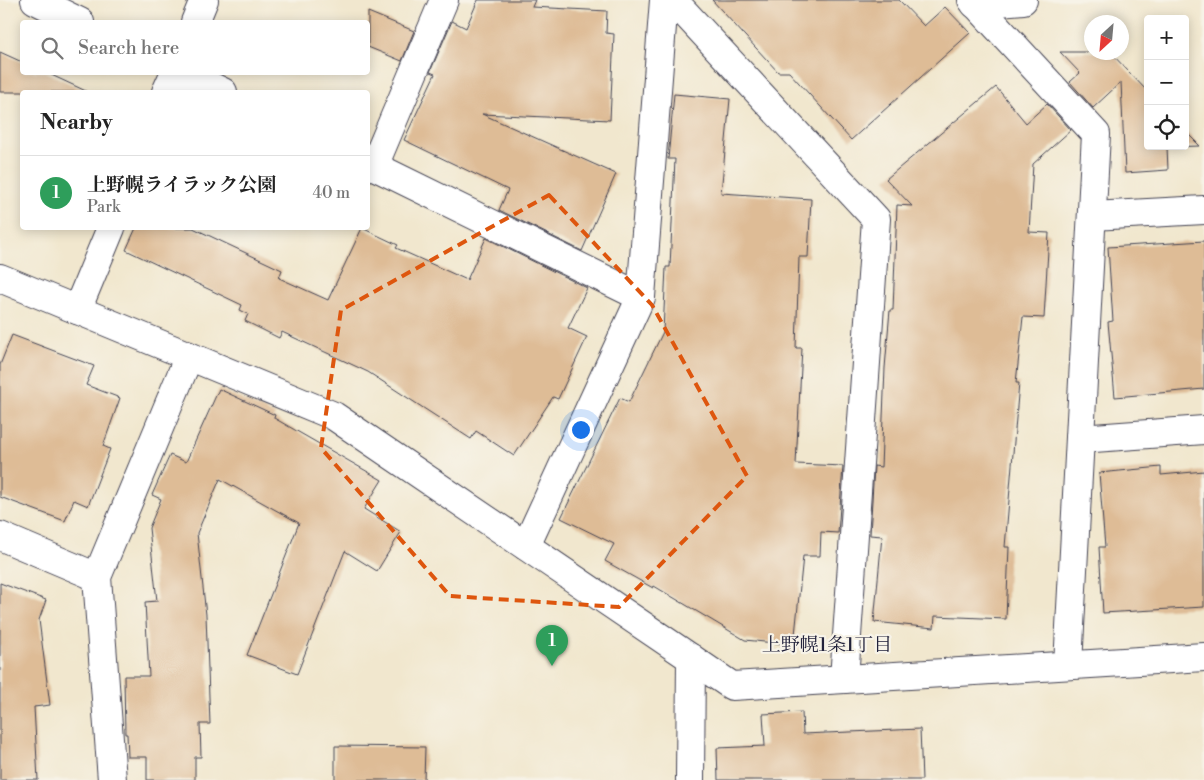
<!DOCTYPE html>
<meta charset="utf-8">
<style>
:root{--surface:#fff;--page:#f2f2f2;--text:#222;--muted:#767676;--line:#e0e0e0;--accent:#c8321e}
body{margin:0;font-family:"Libre Bodoni","Noto Serif JP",serif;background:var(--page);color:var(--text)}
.controls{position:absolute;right:15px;top:15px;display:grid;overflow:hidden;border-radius:5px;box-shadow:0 2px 12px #0003}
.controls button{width:45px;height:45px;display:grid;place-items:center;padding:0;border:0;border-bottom:1px solid var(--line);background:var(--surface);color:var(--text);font:25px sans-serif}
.compass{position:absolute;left:1084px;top:15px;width:45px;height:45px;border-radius:50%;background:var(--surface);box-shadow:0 2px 12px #0003;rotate:206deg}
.you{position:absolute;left:580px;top:429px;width:18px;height:18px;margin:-12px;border:4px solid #fff;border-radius:50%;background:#1a73e8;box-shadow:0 0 0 8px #1a73e833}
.badge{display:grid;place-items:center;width:32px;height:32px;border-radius:50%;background:var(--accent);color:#fff;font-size:16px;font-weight:700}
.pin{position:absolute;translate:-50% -41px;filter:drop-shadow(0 1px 2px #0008)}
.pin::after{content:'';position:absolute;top:26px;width:18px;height:15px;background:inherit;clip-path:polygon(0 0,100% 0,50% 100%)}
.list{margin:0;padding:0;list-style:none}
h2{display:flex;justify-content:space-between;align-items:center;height:65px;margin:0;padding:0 20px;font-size:21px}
h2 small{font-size:16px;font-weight:400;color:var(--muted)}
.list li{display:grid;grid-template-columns:32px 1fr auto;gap:15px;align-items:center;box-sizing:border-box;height:75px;padding:0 20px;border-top:1px solid var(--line)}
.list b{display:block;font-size:19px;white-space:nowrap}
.list p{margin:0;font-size:16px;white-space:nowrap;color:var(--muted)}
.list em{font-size:16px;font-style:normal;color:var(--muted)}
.icon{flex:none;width:28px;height:28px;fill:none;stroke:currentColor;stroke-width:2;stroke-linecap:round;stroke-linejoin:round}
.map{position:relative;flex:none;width:1204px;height:780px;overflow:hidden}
.search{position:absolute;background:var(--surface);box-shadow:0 2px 12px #0003;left:20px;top:20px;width:350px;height:55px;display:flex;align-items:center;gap:12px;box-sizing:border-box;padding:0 18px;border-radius:5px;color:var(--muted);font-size:19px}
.panel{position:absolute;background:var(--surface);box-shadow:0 2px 12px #0003;left:20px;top:90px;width:350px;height:140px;border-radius:5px}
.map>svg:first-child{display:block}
.building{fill:#debc96}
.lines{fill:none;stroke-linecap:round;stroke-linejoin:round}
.minor-casing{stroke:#414051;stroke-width:30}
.minor{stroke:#fff;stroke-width:28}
.marked{fill:none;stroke:#de560e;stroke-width:4;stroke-dasharray:10 6;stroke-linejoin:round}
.labels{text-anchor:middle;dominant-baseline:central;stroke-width:4.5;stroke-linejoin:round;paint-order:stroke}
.neighbourhood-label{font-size:19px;fill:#22223b;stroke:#f7f3e8}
</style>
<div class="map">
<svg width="1204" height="780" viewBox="0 0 1204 780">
<rect width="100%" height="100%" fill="#f7f3e8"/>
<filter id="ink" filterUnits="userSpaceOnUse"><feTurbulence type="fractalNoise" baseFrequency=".02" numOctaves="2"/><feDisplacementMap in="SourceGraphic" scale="10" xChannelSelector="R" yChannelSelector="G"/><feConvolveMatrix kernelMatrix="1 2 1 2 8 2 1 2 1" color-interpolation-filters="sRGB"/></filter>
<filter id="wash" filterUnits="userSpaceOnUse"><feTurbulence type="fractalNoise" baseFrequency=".0096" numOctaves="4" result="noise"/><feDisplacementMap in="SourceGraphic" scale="20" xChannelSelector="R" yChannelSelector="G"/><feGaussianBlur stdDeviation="1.12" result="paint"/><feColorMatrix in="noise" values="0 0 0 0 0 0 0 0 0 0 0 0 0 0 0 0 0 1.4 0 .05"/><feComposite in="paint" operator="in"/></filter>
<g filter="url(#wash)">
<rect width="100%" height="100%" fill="#f1e7ce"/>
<g id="blocks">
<g class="building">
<polygon points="478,0 535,0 532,7 607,11 606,33 614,34 610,120 482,114 616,174 582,251 499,210 508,190 404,140 435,74 430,72 452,21 466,28"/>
<polygon points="712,0 899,0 924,26 945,7 970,33 851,140 789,72 778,72"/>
<polygon points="368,12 414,31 402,61 368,47"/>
<polygon points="0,52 22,62 22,72 45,72 88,92 0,92"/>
<polygon points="1060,52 1110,52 1148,92 1148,146 1185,146 1185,131 1200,146 1167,147 1168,170 1125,173 1121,82 1093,108 1070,82 1080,73"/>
<polygon points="996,87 1026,123 1047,104 1071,130 1033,164 1029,232 1049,233 1044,318 1023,317 1016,383 1019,383 1005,547 1009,547 1006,619 935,616 934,628 874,622 882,536 870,535 874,466 881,467 885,368 890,310 893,310 897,205 912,206 886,179"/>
<polygon points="674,94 730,99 721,193 811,199 808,257 799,257 796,348 802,348 796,464 843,466 838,533 821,532 820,556 803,556 794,645 745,640 654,586 653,588 605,561 614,544 561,518 620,398 629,402 663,332 666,267 670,267 675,159 668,159"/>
<polygon points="136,228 193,228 282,270 279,278 328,300 362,228 398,245 396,248 467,280 486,238 587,288 568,328 587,337 558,399 553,397 514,456 476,431 471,439 368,372 282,332 279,338 245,321 248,314 240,310 242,305 126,250"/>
<polygon points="1204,241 1204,389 1115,397 1108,322 1113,321 1108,247"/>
<polygon points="12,335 94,366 86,385 120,398 103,446 110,449 88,506 74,500 65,521 0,497 0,365"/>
<polygon points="219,389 275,415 274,418 382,480 364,509 401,532 377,571 345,551 297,674 247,655 299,523 220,479 197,533 206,615 210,724 200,724 201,757 195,757 195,780 147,780 147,757 128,757 127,734 125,734 124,676 149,676 145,602 157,601 149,528 161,499 152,495 170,455 186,462"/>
<polygon points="1161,467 1161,475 1204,471 1204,607 1103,613 1099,547 1105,547 1099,473"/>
<polygon points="0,583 46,600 39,620 50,705 34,707 38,780 0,780"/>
<polygon points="802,712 803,734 920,729 922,780 718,780 717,748 765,746 763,714"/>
<polygon points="335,746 425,747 424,780 335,780"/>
</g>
</g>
</g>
<g filter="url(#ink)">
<use href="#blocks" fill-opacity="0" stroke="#414051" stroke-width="1"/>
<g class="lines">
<defs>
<g id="minor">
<polyline points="35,0 80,22"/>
<polyline points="673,0 876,219 844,679"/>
<polyline points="972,0 1096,134 1068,665"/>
<polyline points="975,4 1023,0"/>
<polyline points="195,22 204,0"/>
<polyline points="182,72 223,92"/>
<polyline points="166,92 175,72"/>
<polyline points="368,163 641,297"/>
<polyline points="374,166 444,0"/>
<polyline points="1092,216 1204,210"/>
<polyline points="0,278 334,416 732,686 1204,657"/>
<polyline points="77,310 111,228"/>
<polyline points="1080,439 1204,430"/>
<polyline points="0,536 97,577"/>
<polyline points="526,546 641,297 664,0"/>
<polyline points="112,780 97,577 189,356"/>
<polyline points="690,780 691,658"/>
</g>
</defs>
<use href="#minor" class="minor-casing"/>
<use href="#minor" class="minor"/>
</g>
</g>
<path class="marked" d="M549,195l103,110 95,171 -128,131 -169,-11 -129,-148 20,-138z"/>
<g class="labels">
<g class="neighbourhood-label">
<text x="827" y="645">上野幌1条1丁目</text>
</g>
</g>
</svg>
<div class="controls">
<button>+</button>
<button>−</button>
<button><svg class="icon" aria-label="locate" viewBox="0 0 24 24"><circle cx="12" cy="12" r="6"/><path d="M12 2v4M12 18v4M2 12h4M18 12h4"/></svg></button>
</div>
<svg class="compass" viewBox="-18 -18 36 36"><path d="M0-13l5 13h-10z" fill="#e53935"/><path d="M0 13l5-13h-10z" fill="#767676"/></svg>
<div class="you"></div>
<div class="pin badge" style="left:552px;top:666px;background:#2e9e5b">1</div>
<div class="search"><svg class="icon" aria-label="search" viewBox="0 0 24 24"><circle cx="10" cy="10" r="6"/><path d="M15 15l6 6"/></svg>Search here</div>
<section class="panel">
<h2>Nearby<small></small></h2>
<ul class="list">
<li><span class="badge" style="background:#2e9e5b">1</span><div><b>上野幌ライラック公園</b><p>Park</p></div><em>40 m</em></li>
</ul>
</section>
</div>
